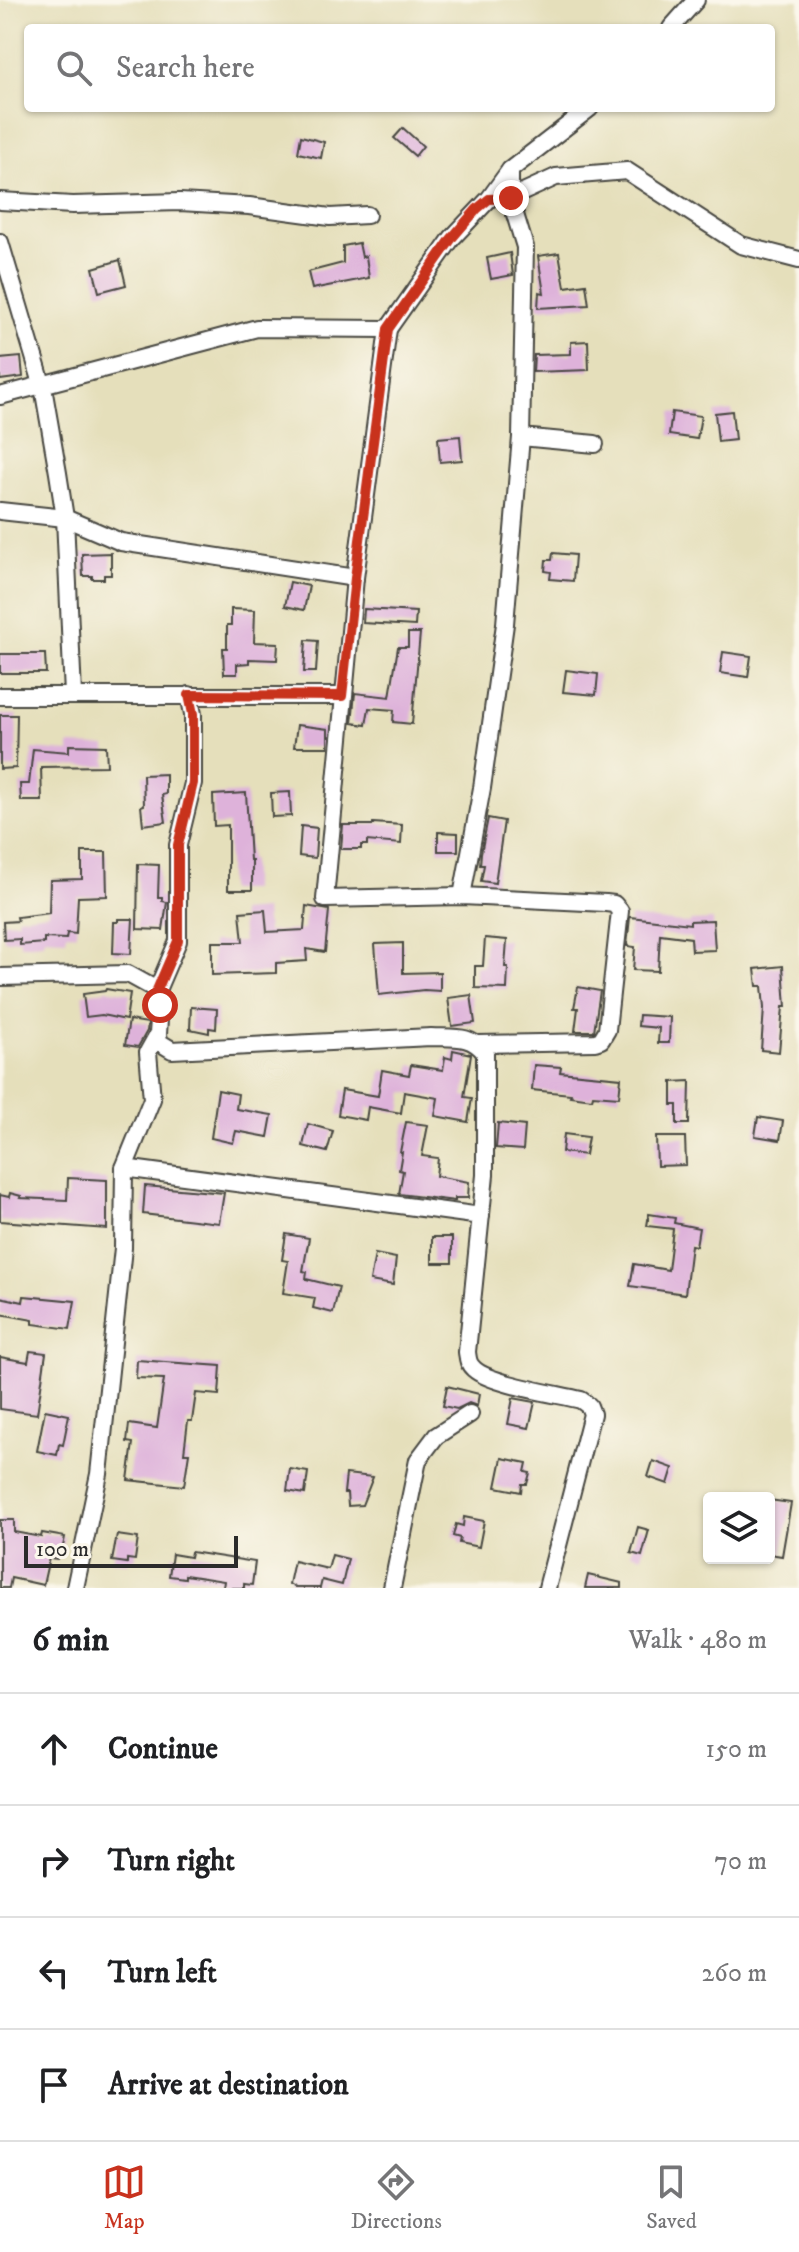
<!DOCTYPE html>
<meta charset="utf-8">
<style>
:root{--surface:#fff;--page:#f6f6f6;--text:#202124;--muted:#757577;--line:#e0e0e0;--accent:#c8321e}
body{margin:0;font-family:"IM FELL DW Pica",serif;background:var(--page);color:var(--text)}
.controls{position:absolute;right:24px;bottom:24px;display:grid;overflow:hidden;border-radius:8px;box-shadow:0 2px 6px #0004}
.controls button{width:72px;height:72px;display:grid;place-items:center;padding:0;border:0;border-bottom:2px solid var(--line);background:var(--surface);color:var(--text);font:40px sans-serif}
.scale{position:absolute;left:24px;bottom:20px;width:214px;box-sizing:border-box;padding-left:8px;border:4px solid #2b2b2b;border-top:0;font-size:22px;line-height:28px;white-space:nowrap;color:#2b2b2b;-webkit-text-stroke:6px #fbf7ec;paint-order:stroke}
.stop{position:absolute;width:24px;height:24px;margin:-18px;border:6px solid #c8321e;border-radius:50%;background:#fff}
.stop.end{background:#c8321e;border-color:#fff;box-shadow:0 2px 8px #0008}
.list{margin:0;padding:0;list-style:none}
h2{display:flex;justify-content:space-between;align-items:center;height:104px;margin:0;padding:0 32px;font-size:34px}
h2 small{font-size:26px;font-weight:400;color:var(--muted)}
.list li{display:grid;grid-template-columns:52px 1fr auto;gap:24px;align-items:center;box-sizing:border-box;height:112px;padding:0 32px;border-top:2px solid var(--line)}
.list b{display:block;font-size:30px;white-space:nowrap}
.list em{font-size:26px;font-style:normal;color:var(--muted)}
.icon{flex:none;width:44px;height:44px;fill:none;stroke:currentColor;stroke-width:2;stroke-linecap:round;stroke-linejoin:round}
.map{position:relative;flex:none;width:799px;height:1588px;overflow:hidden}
.search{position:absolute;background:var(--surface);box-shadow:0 2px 6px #0004;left:24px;right:24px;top:24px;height:88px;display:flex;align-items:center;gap:20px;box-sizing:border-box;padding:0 28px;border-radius:8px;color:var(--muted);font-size:30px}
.sheet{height:552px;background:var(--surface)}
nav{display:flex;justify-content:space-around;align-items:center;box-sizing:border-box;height:112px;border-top:2px solid var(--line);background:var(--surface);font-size:22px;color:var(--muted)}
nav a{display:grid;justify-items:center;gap:4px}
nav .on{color:var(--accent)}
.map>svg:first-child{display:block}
.building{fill:#deb2da}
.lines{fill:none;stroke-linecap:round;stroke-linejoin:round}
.street-casing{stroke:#474641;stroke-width:20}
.street{stroke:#fff;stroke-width:16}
.route{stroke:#c8321e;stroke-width:10}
</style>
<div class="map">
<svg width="799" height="1588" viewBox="0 0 799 1588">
<rect width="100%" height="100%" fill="#fbf7ec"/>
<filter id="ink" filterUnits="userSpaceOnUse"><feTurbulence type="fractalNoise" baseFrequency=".0125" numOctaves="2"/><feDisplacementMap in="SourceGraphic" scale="16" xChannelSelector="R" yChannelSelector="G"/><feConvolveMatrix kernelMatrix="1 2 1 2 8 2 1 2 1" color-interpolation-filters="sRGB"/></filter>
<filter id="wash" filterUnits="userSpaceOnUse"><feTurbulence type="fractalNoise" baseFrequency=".006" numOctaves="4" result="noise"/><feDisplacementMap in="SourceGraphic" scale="32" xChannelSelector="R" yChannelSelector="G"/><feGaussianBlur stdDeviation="1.8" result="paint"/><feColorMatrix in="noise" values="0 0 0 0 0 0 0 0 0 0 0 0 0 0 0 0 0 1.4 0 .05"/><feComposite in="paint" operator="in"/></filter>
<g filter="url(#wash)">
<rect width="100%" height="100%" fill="#e5dfbb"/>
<g id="blocks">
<g class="building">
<polygon points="403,128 423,146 415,156 394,138"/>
<polygon points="301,136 324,142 321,158 298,153"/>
<polygon points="359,243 362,257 366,256 369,278 312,289 308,272 343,263 343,246"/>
<polygon points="510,253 513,275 491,279 487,258"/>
<polygon points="559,253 565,287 586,284 589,305 538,308 539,292 544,293 538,256"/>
<polygon points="120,260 126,285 99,292 93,268"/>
<polygon points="588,341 589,370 533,372 534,355 571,354 571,342"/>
<polygon points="21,357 23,377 0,380 0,359"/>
<polygon points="732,411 735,440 718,442 715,413"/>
<polygon points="672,412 701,416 697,439 669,435"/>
<polygon points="460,436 462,460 440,462 438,438"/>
<polygon points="111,553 111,575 104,575 104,579 92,579 92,576 83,576 82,554"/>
<polygon points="553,553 575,555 573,581 550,579 551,572 545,571 546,560 552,560"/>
<polygon points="290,582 309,586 304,610 285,606"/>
<polygon points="231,609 255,610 254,642 278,643 277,660 249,659 249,663 237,664 237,674 224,674 223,648 227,648 227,625 231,625"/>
<polygon points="364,609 416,612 415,626 363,623"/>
<polygon points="408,633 420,633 412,724 393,722 394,710 369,708 366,725 352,723 355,693 390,697 398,647 408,647"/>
<polygon points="306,640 318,641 316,672 304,672"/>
<polygon points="723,652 751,656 748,677 720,673"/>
<polygon points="0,654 45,654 46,673 0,673"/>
<polygon points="566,670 598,674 596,695 563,692"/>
<polygon points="0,715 17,715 16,768 0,769"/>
<polygon points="297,725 328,729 328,747 294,747"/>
<polygon points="69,745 106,746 107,766 41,767 42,801 21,801 20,784 29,784 33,749 69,752"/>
<polygon points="166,774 166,794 162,795 166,822 143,825 141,806 144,805 143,775"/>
<polygon points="290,792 291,816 272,817 271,793"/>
<polygon points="246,793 250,860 252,860 252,890 228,890 228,825 214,826 213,795"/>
<polygon points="488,818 504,821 495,883 481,881 484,865 480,865 481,853"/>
<polygon points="373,823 402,825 401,844 367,841 367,845 361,845 361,849 341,849 343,825 373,825"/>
<polygon points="301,826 317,828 315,858 299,856"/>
<polygon points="438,832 458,833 458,851 438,851"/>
<polygon points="82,852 106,852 107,896 78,897 76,934 67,933 66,939 44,938 44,943 20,945 20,939 4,940 3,922 18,921 17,917 49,913 50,880 82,879"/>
<polygon points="138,864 159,865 158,897 162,897 162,901 167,902 163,930 137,929"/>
<polygon points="306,906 329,910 325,952 306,949 307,961 276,963 276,973 212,975 212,942 243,942 240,912 265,910 267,932 304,930"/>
<polygon points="630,917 690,924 690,921 713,920 715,950 692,951 691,938 660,934 658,971 633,970 635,947 627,946"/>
<polygon points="118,919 133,919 131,954 113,953 114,922 118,922"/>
<polygon points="485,938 507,940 505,967 508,967 507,989 475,988 475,966 483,966"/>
<polygon points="403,943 403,973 440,972 440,991 424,990 379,995 375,944"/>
<polygon points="783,966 786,1007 783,1007 779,1052 761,1050 764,1008 762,986 757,986 755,969"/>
<polygon points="578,987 600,991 594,1031 575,1031 578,1008 574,1008"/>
<polygon points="106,989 130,993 126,1020 102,1015 86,1017 83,994 105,991"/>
<polygon points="471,995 475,1023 452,1026 448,998"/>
<polygon points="191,1007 217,1009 216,1029 209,1028 209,1033 190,1029"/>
<polygon points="639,1015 670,1017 669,1043 658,1043 659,1028 638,1026"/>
<polygon points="129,1020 148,1023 147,1031 138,1047 125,1045"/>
<polygon points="453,1050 471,1054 464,1097 472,1098 468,1122 435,1116 438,1098 404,1092 401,1113 368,1107 366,1120 338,1115 342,1090 378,1096 382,1070 409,1075 411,1065 443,1070 445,1057 452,1059"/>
<polygon points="534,1065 561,1067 560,1072 621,1078 619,1097 593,1095 592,1099 570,1096 571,1094 532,1090"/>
<polygon points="690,1081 689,1124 677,1124 677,1105 672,1105 672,1082"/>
<polygon points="218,1090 238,1094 236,1109 272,1115 268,1137 236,1131 233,1143 211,1138"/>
<polygon points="758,1117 783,1121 780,1140 755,1136"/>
<polygon points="406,1122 428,1125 422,1156 438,1158 436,1176 469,1182 468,1198 455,1198 455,1201 399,1194 403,1171 399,1170 402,1152 400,1152"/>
<polygon points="498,1123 525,1126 523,1150 496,1148"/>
<polygon points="308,1124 333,1131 327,1152 303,1146"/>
<polygon points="564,1134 588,1137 585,1155 562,1152"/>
<polygon points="656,1137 685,1137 686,1165 657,1166"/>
<polygon points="68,1178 107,1180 107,1229 0,1221 0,1195 9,1197 10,1193 21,1196 20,1198 67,1200"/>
<polygon points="145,1186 224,1193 219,1223 143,1214"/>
<polygon points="649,1214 675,1218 674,1223 699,1228 696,1246 691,1245 685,1294 630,1286 634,1264 668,1270 673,1229 647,1226"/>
<polygon points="286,1234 309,1238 303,1271 307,1272 306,1279 339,1287 333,1313 313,1308 315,1298 283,1293 288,1261 282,1260"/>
<rect x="432" y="1237" width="20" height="26"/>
<polygon points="375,1254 396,1258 393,1285 370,1281"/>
<polygon points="24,1296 75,1301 70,1329 33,1324 33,1320 0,1314 0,1297 23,1302"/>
<polygon points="30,1351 46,1353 37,1414 0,1409 0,1357 28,1362"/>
<polygon points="137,1360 221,1366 219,1395 196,1393 192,1421 188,1421 184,1453 189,1453 184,1486 128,1480 133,1443 127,1442 129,1424 157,1428 164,1379 136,1378"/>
<polygon points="447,1386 479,1394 477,1406 469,1403 457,1409 443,1406"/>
<polygon points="513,1398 535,1402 529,1428 508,1424"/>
<polygon points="45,1410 69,1415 63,1445 59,1444 57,1455 37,1451"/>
<polygon points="502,1458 527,1463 525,1472 530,1473 527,1484 522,1484 521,1492 496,1487"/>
<polygon points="653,1461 673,1468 668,1484 648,1477"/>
<polygon points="290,1469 308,1472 305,1494 287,1491"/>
<polygon points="346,1474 373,1477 362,1505 348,1506 347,1493 344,1493"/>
<polygon points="769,1500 791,1503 782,1556 769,1554"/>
<polygon points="464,1517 484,1521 479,1547 459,1543 460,1538 453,1536 456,1524 463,1526"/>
<polygon points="0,1520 14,1520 14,1532 41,1537 42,1533 65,1537 62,1551 58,1551 57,1559 49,1558 43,1585 11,1578 9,1588 0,1588"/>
<polygon points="638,1527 649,1530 642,1556 631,1553"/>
<polygon points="117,1535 138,1538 135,1560 127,1559 127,1563 112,1561"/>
<polygon points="191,1552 255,1562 252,1585 244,1584 244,1588 223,1588 224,1581 185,1575 185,1578 169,1576 172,1554 190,1557"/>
<polygon points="332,1555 348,1559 342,1585 322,1580 320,1588 296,1588 289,1584 294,1561 328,1569"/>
<polygon points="588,1575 622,1583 622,1588 585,1588"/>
</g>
</g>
</g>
<g filter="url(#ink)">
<use href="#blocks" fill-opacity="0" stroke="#474641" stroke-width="2"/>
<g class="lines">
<defs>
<g id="street">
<polyline points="671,28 696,0"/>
<polyline points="501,198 510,198 556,177 627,171 741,245 799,260"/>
<polyline points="0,201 73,205 180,202 249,206 330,217 367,215"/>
<polyline points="0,242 43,387 58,473 65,518 73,695"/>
<polyline points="388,329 355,578 325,899 462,896 606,903 614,904 620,911 607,1030 601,1040 595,1042 478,1044"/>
<polyline points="0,396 257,328 388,329 452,238 489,199 510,170 590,108"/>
<polyline points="521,437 595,444"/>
<polyline points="0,511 65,518 121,542 355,578"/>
<polyline points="0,696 342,696"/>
<polyline points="462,896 482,788 505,624 521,437 525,247 510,198 510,170"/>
<polyline points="0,977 128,974 157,990 160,1005 158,1034 148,1052 152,1099 124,1168 123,1248 99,1474 75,1588"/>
<polyline points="157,990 178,941 178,845 193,783 193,714 189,695"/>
<path d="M158,1034l1,8 13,8 259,-13c22,1 40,-3 54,16v122l-18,177c1,7 1,12 7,17 16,15 83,25 107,31l8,6 3,8 -45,174"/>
<polyline points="124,1168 481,1216"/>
<polyline points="392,1588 418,1460 436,1436 470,1414"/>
</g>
</defs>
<use href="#street" class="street-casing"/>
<use href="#street" class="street"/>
</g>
</g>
<g class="lines" filter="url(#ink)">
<polyline class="route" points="160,1005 157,990 178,941 178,845 193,783 193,714 189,695 342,696 355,578 388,329 452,238 477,209 489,199 511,198"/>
</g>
</svg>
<div class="controls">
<button><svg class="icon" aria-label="layers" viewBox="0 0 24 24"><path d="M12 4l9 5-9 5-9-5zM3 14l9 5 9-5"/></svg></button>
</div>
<div class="scale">100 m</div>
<div class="stop" style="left:160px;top:1005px"></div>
<div class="stop end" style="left:511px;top:198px"></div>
<div class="search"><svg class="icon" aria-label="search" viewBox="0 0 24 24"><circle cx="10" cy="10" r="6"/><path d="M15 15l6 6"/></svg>Search here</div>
</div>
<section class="sheet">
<h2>6 min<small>Walk · 480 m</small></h2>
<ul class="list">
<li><svg class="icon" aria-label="ahead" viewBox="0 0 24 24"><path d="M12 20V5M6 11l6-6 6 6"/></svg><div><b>Continue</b></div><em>150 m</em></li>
<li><svg class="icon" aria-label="right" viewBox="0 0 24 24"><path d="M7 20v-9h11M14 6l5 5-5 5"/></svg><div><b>Turn right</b></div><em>70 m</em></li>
<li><svg class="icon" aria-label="left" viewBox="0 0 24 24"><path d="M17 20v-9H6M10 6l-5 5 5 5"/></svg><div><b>Turn left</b></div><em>260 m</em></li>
<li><svg class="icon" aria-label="arrive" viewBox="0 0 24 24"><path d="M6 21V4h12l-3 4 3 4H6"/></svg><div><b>Arrive at destination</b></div></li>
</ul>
</section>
<nav>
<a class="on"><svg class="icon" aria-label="map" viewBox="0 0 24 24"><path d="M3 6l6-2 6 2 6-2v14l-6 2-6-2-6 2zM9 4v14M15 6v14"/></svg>Map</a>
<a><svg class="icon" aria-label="directions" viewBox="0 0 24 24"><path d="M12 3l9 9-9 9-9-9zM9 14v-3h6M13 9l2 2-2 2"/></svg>Directions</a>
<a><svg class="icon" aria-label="saved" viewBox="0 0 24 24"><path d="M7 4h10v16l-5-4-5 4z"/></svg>Saved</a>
</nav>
